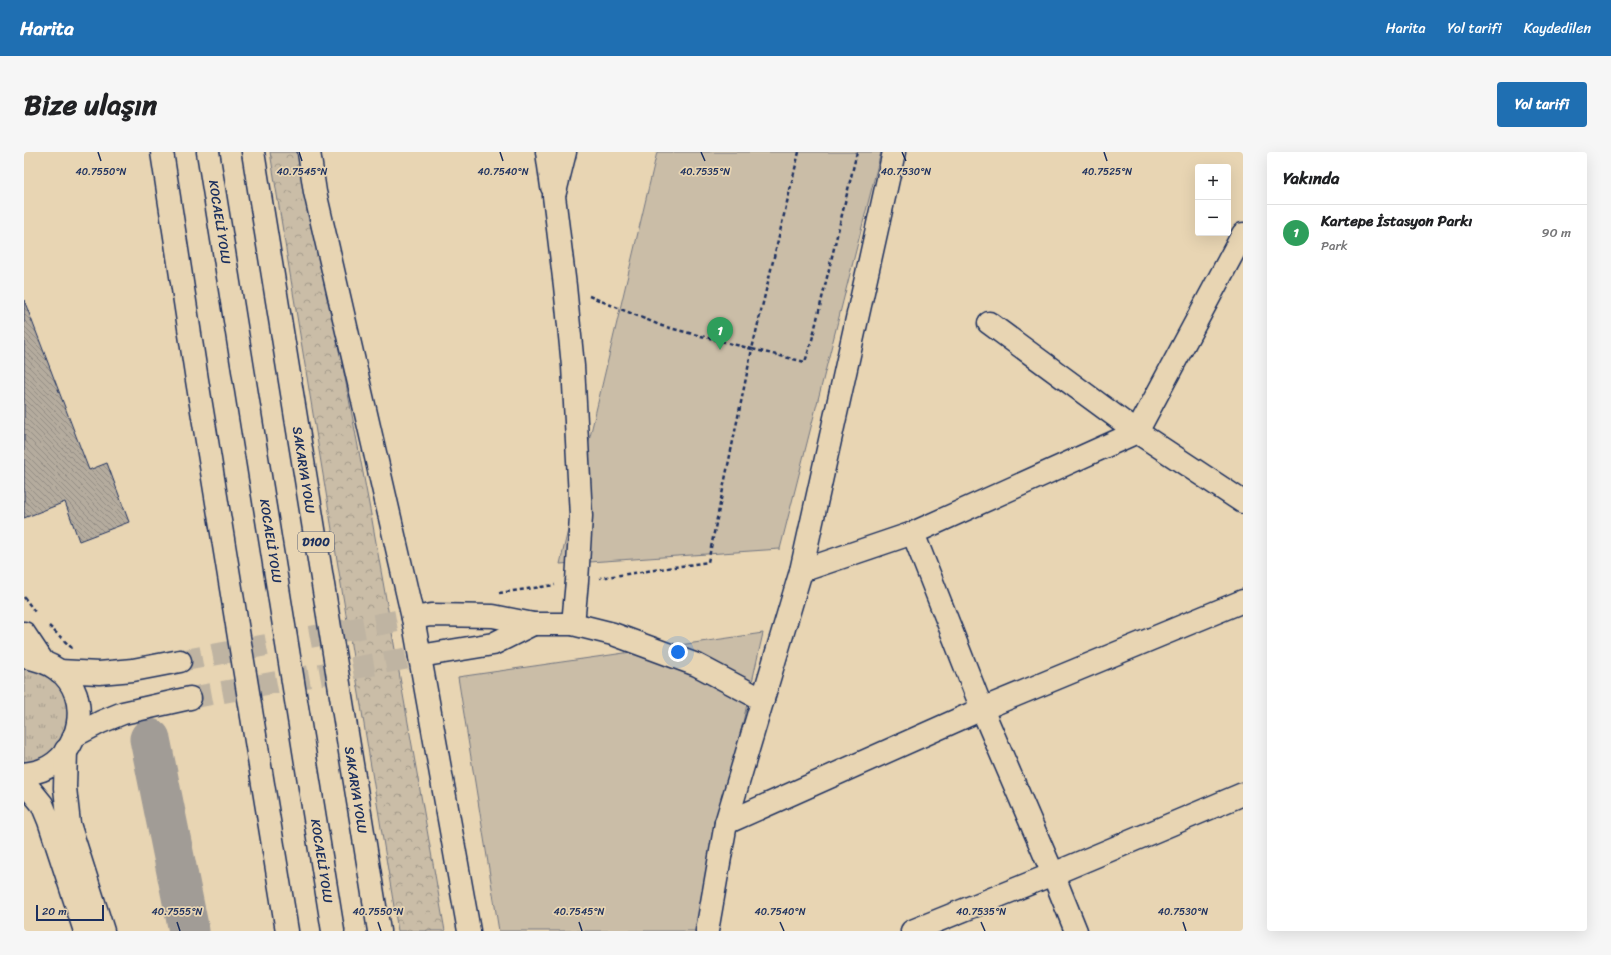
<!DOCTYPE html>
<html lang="tr">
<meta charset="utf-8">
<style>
:root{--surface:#fff;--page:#f6f6f6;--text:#202124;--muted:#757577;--line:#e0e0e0;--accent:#1f6fb2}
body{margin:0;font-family:Sriracha,sans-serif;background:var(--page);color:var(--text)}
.controls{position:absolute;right:12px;top:12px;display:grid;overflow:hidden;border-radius:4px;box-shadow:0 4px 16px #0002}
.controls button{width:36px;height:36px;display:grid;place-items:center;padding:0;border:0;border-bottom:1px solid var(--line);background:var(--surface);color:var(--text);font:20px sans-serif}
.scale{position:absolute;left:12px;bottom:10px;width:68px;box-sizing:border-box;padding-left:4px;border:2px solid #1b2f5e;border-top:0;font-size:11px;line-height:14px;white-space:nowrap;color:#1b2f5e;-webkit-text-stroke:3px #e8d5b3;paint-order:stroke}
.you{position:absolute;left:654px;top:500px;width:14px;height:14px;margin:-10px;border:3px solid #fff;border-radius:50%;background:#1a73e8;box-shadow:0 0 0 6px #1a73e833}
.badge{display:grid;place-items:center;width:26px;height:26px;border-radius:50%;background:var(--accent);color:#fff;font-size:13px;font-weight:700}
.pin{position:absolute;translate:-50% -33px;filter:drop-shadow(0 1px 2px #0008)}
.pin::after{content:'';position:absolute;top:21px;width:14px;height:12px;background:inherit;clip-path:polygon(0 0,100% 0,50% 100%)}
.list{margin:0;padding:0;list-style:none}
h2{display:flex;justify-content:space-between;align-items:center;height:52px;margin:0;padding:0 16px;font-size:17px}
h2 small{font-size:13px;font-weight:400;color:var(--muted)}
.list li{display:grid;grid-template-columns:26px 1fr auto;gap:12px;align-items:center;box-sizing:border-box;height:56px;padding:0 16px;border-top:1px solid var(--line)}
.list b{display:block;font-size:15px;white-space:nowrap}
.list p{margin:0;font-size:13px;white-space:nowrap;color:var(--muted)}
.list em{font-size:13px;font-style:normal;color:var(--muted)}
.map{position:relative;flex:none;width:1219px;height:779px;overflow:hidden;border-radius:4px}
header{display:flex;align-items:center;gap:24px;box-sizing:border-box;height:56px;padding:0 20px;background:var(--accent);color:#fff}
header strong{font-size:19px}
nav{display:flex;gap:22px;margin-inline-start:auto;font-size:14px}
.intro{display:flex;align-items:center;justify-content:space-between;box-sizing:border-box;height:96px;padding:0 24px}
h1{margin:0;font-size:28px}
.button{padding:10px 18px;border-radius:4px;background:var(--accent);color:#fff;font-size:14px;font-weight:700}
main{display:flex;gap:24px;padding:0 24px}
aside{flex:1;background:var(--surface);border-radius:4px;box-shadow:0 4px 16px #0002}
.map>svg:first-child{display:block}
.grass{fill:url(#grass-tufts);stroke:#727682}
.forest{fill:url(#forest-crowns);stroke:#727682}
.park{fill:#cabda7;stroke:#727682}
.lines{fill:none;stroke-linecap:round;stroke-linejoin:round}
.river{stroke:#a19c96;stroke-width:41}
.building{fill:url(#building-back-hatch);stroke:#1b2f5e}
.secondary-tunnel{stroke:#bfb4a2;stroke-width:22;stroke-dasharray:22 11;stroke-linecap:butt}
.street-casing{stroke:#1b2f5e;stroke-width:25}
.secondary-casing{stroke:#1b2f5e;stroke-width:25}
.highway-casing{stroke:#1b2f5e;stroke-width:25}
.path{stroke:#1b2f5e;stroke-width:2.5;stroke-dasharray:4 3;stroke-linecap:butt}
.street{stroke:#e8d5b3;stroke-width:22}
.secondary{stroke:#e8d5b3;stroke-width:22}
.highway{stroke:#e8d5b3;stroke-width:22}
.ticks{fill:none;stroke:#1b2f5e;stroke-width:1.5}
.labels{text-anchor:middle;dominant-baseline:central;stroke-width:3.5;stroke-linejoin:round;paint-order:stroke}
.shield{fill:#e8d5b3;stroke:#586178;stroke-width:1}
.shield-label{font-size:12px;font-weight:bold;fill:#1b2f5e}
.street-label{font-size:13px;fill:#1b2f5e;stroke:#e8d5b3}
.ticks-label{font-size:10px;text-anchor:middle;fill:#1b2f5e;stroke:#e8d5b3;stroke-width:3.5;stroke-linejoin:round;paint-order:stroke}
</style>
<header>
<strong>Harita</strong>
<nav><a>Harita</a><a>Yol tarifi</a><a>Kaydedilen</a></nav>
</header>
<div class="intro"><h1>Bize ulaşın</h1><a class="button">Yol tarifi</a></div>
<main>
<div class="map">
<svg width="1219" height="779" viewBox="0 0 1219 779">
<defs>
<pattern id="grass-tufts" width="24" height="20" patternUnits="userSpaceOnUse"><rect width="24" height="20" fill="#cabda7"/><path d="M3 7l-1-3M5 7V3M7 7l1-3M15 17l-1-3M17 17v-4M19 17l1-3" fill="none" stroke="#a39a8b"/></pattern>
<pattern id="forest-crowns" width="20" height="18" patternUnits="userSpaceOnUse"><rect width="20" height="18" fill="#cabda7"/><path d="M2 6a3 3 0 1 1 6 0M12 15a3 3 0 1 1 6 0" fill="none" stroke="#a39a8b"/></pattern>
<pattern id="building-back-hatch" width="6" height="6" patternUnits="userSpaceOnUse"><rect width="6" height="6" fill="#b5ac9e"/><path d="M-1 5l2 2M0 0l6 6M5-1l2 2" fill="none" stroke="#928c84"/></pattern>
</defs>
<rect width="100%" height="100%" fill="#e8d5b3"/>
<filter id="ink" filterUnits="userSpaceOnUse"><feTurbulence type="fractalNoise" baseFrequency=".025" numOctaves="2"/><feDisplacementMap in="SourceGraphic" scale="8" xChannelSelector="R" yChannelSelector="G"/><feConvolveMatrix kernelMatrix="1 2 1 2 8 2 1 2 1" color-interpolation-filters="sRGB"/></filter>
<g filter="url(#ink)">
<polygon class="grass" points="0,512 22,518 45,545 47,577 29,604 0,615"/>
<polygon class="forest" points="246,0 278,0 348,368 421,779 374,779"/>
<g class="park">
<polygon points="633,0 857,0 756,397 536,412"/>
<polygon points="739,481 672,779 475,779 434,525"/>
</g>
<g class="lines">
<polyline class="river" points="126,587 165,779"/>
</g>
<polygon class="building" points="0,148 65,318 83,311 105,370 55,389 41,350 0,366"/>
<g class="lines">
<g class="secondary-tunnel">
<polyline points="156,509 389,466"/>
<polyline points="166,546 396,504"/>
</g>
<defs>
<g id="street">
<polyline points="523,0 528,35"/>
<polyline points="541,0 530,44 541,134 549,214 557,364 553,429 549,472"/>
<polyline points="965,171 1113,280 1219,350"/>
<polyline points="889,381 958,557 1029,722 1052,779"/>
<polyline points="777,419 870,0"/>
<polyline points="702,671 958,557 1219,449"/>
<polyline points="683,779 702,671 777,419 889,381 1113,280 1219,82"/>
<polyline points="888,779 1029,722 1219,642"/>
</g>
<g id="secondary">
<polyline points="389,466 407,463 469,464 509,472 549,472 589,482 673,513 739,548"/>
<polyline points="0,481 18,508"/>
<polyline points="396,504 469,492 509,472"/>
<path d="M0,505c13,2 23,5 34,13 35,26 23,85 -16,100 -5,2 -12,3 -18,4"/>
<polyline points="35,519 75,521 109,518 156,509"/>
<polyline points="50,584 77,570 99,561 166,546"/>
<polyline points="42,598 41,636 45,672 79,779"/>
<polyline points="0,630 18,652 25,669 61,779"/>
</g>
<g id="highway">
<polyline points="138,0 173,228 263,779"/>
<polyline points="184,0 309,779"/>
<polyline points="229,0 355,779"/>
<polyline points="285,0 291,40 389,466 445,779"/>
</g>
</defs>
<use href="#street" class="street-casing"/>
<use href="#secondary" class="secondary-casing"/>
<use href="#highway" class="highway-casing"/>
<g class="path">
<polyline points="775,0 728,197 781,210 788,188 833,0"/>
<polyline points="565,144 638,174 728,197 684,410 576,426"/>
<polyline points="475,441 531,433"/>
<polyline points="0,445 11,460"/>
<polyline points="25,474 49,497"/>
</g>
<use href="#street" class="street"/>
<use href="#secondary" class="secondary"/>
<use href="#highway" class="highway"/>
</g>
</g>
<path class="ticks" d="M74,0l3,9M275,0l3,9M476,0l3,9M677,0l4,9M878,0l4,9M1080,0l3,9M153,770l3,9M354,770l3,9M555,770l3,9M756,770l4,9M957,770l4,9M1159,770l3,9"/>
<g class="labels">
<rect class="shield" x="274" y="380" width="36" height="20" rx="3"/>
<g class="shield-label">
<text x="292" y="390">D100</text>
</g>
<g class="street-label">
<text transform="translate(196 70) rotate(81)">KOCAELİ YOLU</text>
<text transform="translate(280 318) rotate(81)">SAKARYA YOLU</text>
<text transform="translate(247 389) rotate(81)">KOCAELİ YOLU</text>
<text transform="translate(332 638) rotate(81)">SAKARYA YOLU</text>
<text transform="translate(298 709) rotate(81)">KOCAELİ YOLU</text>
</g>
</g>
<g class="ticks-label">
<text x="77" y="23">40.7550°N</text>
<text x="278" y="23">40.7545°N</text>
<text x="479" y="23">40.7540°N</text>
<text x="681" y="23">40.7535°N</text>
<text x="882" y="23">40.7530°N</text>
<text x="1083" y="23">40.7525°N</text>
<text x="153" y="763">40.7555°N</text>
<text x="354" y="763">40.7550°N</text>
<text x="555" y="763">40.7545°N</text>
<text x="756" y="763">40.7540°N</text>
<text x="957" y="763">40.7535°N</text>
<text x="1159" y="763">40.7530°N</text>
</g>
</svg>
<div class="controls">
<button>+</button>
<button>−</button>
</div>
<div class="scale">20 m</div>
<div class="you"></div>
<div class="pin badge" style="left:696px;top:198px;background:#2e9e5b">1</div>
</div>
<aside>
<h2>Yakında<small></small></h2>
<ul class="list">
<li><span class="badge" style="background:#2e9e5b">1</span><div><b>Kartepe İstasyon Parkı</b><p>Park</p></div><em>90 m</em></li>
</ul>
</aside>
</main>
